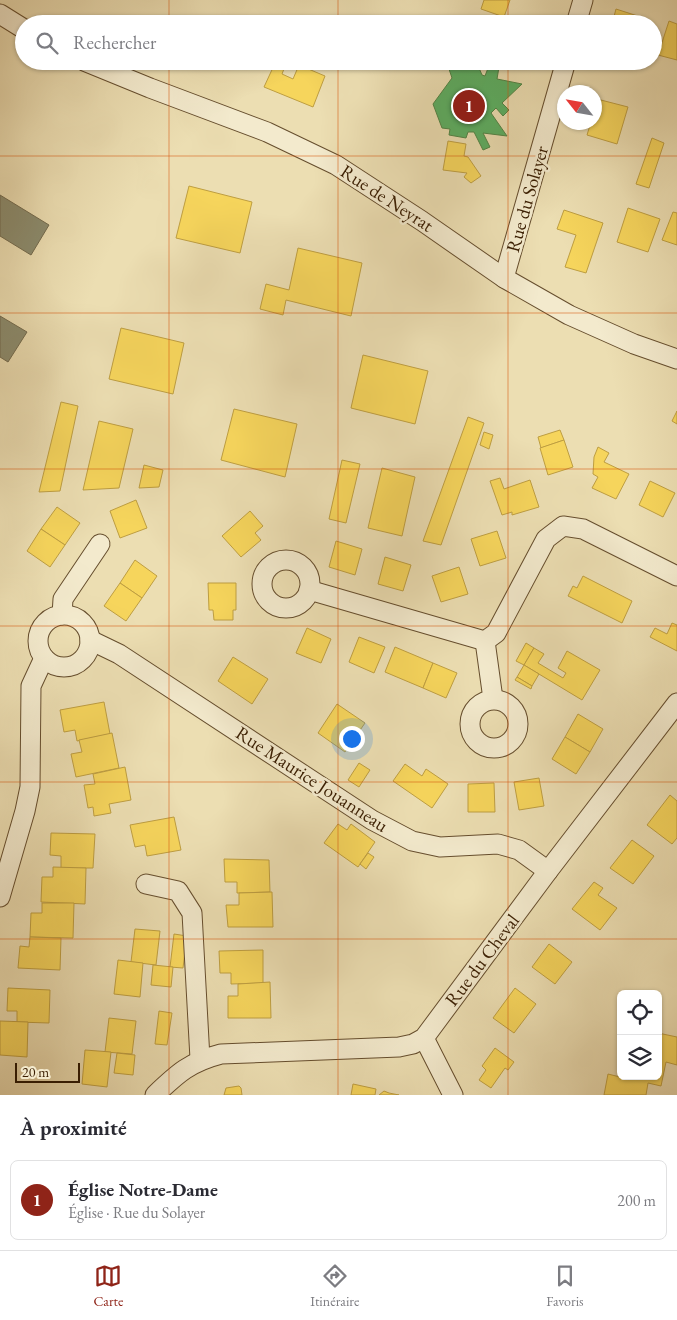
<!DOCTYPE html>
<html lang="fr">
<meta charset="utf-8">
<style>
:root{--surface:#fff;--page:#f7f7f7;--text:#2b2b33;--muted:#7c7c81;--line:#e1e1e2;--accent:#8f2418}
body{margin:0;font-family:"EB Garamond",serif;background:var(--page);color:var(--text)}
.controls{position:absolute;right:15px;bottom:15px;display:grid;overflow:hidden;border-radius:8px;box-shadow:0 1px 4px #0004}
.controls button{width:45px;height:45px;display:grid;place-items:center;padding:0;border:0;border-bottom:1px solid var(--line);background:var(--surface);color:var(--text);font:25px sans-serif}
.compass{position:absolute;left:557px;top:85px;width:45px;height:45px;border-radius:50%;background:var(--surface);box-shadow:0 1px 4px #0004;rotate:301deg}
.scale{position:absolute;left:15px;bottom:12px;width:65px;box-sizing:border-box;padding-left:5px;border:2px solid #3a1e02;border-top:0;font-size:14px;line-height:18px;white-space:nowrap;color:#3a1e02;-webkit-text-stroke:4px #f3eacd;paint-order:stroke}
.you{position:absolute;left:351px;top:738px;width:18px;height:18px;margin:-12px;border:4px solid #fff;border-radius:50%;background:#1a73e8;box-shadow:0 0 0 8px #1a73e833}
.badge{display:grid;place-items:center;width:32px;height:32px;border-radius:50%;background:var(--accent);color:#fff;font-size:16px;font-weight:700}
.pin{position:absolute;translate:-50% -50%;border:2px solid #fff;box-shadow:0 1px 5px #0006}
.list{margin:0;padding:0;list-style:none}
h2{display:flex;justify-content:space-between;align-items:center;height:65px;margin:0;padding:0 20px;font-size:21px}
h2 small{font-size:16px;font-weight:400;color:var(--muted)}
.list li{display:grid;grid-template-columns:32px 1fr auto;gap:15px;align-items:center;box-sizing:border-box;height:80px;margin:0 10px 10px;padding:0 10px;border:1px solid var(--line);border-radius:8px}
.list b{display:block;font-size:19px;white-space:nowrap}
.list p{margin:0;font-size:16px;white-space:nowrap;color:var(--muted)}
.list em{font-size:16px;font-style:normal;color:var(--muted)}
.icon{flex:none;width:28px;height:28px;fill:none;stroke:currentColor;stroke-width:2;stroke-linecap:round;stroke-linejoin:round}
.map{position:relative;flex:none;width:677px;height:1095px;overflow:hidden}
.search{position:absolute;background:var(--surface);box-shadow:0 1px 4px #0004;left:15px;right:15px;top:15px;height:55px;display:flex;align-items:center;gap:12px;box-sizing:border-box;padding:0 18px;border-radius:28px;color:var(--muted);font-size:19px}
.sheet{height:155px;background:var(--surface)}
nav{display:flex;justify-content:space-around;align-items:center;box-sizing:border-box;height:70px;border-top:1px solid var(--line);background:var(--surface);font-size:14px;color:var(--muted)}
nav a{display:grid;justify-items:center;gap:2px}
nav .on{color:var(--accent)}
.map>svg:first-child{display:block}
.homes{fill:#f6d55c;stroke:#be9e41}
.public{fill:#5aae61;stroke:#508344}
.industry{fill:#8c8c6e;stroke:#736b4e}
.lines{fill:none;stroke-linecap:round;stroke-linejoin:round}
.street-casing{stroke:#664e2e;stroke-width:21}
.street{stroke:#f3eacd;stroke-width:19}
.grid{fill:none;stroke:#d7530b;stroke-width:1;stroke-opacity:0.55}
.labels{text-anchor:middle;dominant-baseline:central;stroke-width:5;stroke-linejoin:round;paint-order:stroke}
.street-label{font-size:19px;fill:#3a1e02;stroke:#f3eacd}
</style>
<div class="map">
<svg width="677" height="1095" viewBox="0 0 677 1095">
<rect width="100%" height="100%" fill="#ecdeb2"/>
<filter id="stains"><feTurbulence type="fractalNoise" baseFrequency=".004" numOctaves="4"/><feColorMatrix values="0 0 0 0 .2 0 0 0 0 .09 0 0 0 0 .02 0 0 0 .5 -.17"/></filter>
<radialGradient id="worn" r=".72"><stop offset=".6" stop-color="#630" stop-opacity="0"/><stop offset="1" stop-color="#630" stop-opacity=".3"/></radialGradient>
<g class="homes">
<polygon points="484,0 510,0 504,17 481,9"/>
<polygon points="616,9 647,19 646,24 612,24"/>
<polygon points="669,21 677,24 677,60 658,55"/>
<polygon points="276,61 287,61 282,74 293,79 299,65 325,76 313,107 264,87"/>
<polygon points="615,61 630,61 629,65"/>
<polygon points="597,99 628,107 617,144 587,135 591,122 594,122 594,109"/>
<polygon points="652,138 664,143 649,188 636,184"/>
<polygon points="448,141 466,144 464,156 468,157 481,176 471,183 464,177 467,173 443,170"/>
<polygon points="189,186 252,202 240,253 176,238"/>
<polygon points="628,208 660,219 648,252 617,242"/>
<polygon points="564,210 603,223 586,273 565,267 576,235 557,229"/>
<polygon points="673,212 677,213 677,245 662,240"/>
<polygon points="298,248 362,263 351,316 286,300 283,315 260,309 266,284 289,290"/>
<polygon points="121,328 184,343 173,394 109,379"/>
<polygon points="363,355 428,371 415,424 351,408"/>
<polygon points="61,402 78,406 60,491 39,492"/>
<polygon points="234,409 297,424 285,477 221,460"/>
<polygon points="677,411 677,424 672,421"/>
<polygon points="468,417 484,423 441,545 423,541"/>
<polygon points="99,421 133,429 119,488 83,490"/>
<polygon points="560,430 564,440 541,448 538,437"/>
<polygon points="484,432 493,435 489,449 480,445"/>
<polygon points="564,440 573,467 548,475 540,448"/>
<polygon points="598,447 609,453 604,462 629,474 616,499 592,488 598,477 593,474 594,457"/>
<polygon points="342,460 360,464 346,523 329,519"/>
<polygon points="144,465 163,470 159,487 139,488"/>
<polygon points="382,468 415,477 402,536 368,528"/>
<polygon points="500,478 504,489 530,480 539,507 512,515 512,512 502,515 490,481"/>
<polygon points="650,481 675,493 663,517 639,505"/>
<polygon points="136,500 147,528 120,538 110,511"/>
<polygon points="57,507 80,523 65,545 41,529"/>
<polygon points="250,511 263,526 255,533 261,540 241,557 222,536"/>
<polygon points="41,529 65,545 50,567 27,551"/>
<polygon points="497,531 506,558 480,566 471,539"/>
<polygon points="336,541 362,549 355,575 329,567"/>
<polygon points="385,557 411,565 403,591 378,584"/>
<polygon points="135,560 157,576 142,598 120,583"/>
<polygon points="459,567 468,594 441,602 432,576"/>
<polygon points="583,576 632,601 622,623 568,596 573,586 577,588"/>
<polygon points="120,583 142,598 126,621 104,606"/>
<polygon points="208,583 236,583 236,610 233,610 233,620 214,620 213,610 209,610"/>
<polygon points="672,623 677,625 677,651 650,637 655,628 667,634"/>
<polygon points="307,628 331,639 321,663 296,653"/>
<polygon points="359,637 385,647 374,673 349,662"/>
<polygon points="526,643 534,648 524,665 516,661"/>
<polygon points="395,647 433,663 423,688 385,672"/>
<polygon points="534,648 544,654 538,663 563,678 566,673 558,668 567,651 600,670 582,700 524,665"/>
<polygon points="233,657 268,679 252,704 218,681"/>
<polygon points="433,663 457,673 446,698 423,688"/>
<polygon points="524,665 539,674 532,686 517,677"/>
<polygon points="517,677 532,686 531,689 515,680"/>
<polygon points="104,702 110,734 77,741 75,730 64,732 60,710"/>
<polygon points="337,704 365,723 345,752 318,733"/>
<polygon points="578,714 603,729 590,752 565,737"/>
<polygon points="112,733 119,768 76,777 71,754 82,752 79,740"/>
<polygon points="565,737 590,752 576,774 552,759"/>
<polygon points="359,763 370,770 359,787 348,780"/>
<polygon points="405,764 422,776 426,769 448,784 432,808 393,781"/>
<polygon points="125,767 131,800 109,804 111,813 94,816 93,807 88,808 84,785 95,784 93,774"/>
<polygon points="539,778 544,806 519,810 514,782"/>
<polygon points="494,783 495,812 468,812 468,784"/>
<polygon points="670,795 677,801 677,838 672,844 647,825"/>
<polygon points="174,817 181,850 147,856 145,845 135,847 130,825"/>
<polygon points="338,824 347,830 351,824 375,842 358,867 324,843"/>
<polygon points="51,833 95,834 93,868 61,868 61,856 50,855"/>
<polygon points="632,840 654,856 633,884 610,868"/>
<polygon points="368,853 374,857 366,869 360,864"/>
<polygon points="224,859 269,860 270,892 237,893 237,882 225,882"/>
<polygon points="53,867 86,868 85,904 41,902 42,877 53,877"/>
<polygon points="594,882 603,888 598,895 617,908 600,930 572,909"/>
<polygon points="272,892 273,927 228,927 226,905 239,905 239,893"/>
<polygon points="42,903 74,903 73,938 30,937 31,913 42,913"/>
<polygon points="135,929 160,931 156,965 131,962"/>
<polygon points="174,934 187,936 183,968 170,967"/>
<polygon points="30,937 61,938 60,970 18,968 20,946 29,947"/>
<polygon points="549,944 572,962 555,984 532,967"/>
<polygon points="263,950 263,983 231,984 231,973 220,973 219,951"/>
<polygon points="118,960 143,963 140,997 114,994"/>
<polygon points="153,965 173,967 171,987 151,985"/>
<polygon points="270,982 271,1018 228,1018 228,996 238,996 238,984"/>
<polygon points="8,988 50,990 49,1023 17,1022 17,1011 7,1011"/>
<polygon points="515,988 536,1004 514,1033 493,1018"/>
<polygon points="159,1011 172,1013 167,1045 155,1044"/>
<polygon points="109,1018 136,1021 132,1054 105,1052"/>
<polygon points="0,1021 28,1022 27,1057 0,1055"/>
<polygon points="658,1033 677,1037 677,1065 666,1062 661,1086 648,1083 646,1095 604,1095 608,1074 620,1077 621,1073 621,1076 658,1076"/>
<polygon points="495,1048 514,1062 508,1070 505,1068 491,1088 479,1080 486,1070 482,1066"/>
<polygon points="85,1050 111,1052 107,1087 82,1084"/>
<polygon points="117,1053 135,1055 133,1075 114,1073"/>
<polygon points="353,1084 376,1089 375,1095 351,1095"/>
<polygon points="239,1086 241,1088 242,1095 224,1095 226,1088"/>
<polygon points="384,1091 389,1093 399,1095 379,1095"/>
</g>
<polygon class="public" points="466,61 476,61 482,75 485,76 490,63 497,64 499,67 497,79 522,84 502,103 509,110 503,116 496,108 491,113 507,136 483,133 490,147 483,150 474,132 468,132 466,138 449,135 450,129 442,128 433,104 452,78 448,66 456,64 459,70"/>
<g class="industry">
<polygon points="0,195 49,225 31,255 0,236"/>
<polygon points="0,316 27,332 8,362 0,357"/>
</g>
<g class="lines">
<defs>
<g id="street">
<polyline points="0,14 24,29"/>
<polyline points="576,24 583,0"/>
<polyline points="84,61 150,88 267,132 336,165 422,221 504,278 569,315 634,344 677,359"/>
<polyline points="504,278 566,61"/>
<circle cx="286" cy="584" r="24"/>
<polyline points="309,590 485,641 496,633 546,539 563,526 583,529 677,576"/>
<polyline points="62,615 63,599 100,544"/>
<circle cx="64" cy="641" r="26"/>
<polyline points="90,640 119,654 372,820 412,841 440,847 498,844 519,850 548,871"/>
<polyline points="485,641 493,699"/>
<circle cx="494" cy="724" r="24"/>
<polyline points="146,884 178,891 192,913 200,1059"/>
<polyline points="0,897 25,811 30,787 31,686 44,658"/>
<polyline points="424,1038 453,1095"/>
<path d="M155,1095c23,-22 35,-33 66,-41l178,-7 14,-3 11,-6 124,-167 129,-168"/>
</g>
</defs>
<use href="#street" class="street-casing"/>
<use href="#street" class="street"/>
</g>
<path class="grid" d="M169,0v24M338,0v24M508,0v24M169,61v1034M338,61v1034M508,61v1034M0,156h677M0,313h677M0,469h677M0,626h677M0,782h677M0,939h677"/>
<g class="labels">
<g class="street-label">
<text transform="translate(387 198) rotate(33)">Rue de Neyrat</text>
<text transform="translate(527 199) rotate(-74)">Rue du Solayer</text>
<text transform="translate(312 779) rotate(33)">Rue Maurice Jouanneau</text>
<text transform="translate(482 960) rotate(-53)">Rue du Cheval</text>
</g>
</g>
<rect width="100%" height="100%" filter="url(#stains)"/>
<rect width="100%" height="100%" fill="url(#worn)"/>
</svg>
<div class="controls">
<button><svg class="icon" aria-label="locate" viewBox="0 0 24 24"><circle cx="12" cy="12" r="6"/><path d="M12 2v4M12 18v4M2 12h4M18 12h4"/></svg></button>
<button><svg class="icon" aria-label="layers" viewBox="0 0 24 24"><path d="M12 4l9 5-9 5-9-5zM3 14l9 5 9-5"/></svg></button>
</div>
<svg class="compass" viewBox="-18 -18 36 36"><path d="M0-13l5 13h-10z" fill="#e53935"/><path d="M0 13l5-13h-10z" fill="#7c7c81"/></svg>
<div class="scale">20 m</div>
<div class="you"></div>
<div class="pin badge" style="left:469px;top:106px">1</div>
<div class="search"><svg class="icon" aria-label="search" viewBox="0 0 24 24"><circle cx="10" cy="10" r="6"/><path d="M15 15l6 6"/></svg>Rechercher</div>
</div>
<section class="sheet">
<h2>À proximité<small></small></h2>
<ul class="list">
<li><span class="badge">1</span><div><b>Église Notre-Dame</b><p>Église · Rue du Solayer</p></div><em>200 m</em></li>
</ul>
</section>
<nav>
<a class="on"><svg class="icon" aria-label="map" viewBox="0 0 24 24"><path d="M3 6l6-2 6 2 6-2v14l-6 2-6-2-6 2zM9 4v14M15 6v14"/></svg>Carte</a>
<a><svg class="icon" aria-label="directions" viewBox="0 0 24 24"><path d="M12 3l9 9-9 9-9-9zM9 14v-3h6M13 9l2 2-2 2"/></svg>Itinéraire</a>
<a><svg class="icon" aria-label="saved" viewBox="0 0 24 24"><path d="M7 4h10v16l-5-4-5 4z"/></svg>Favoris</a>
</nav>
